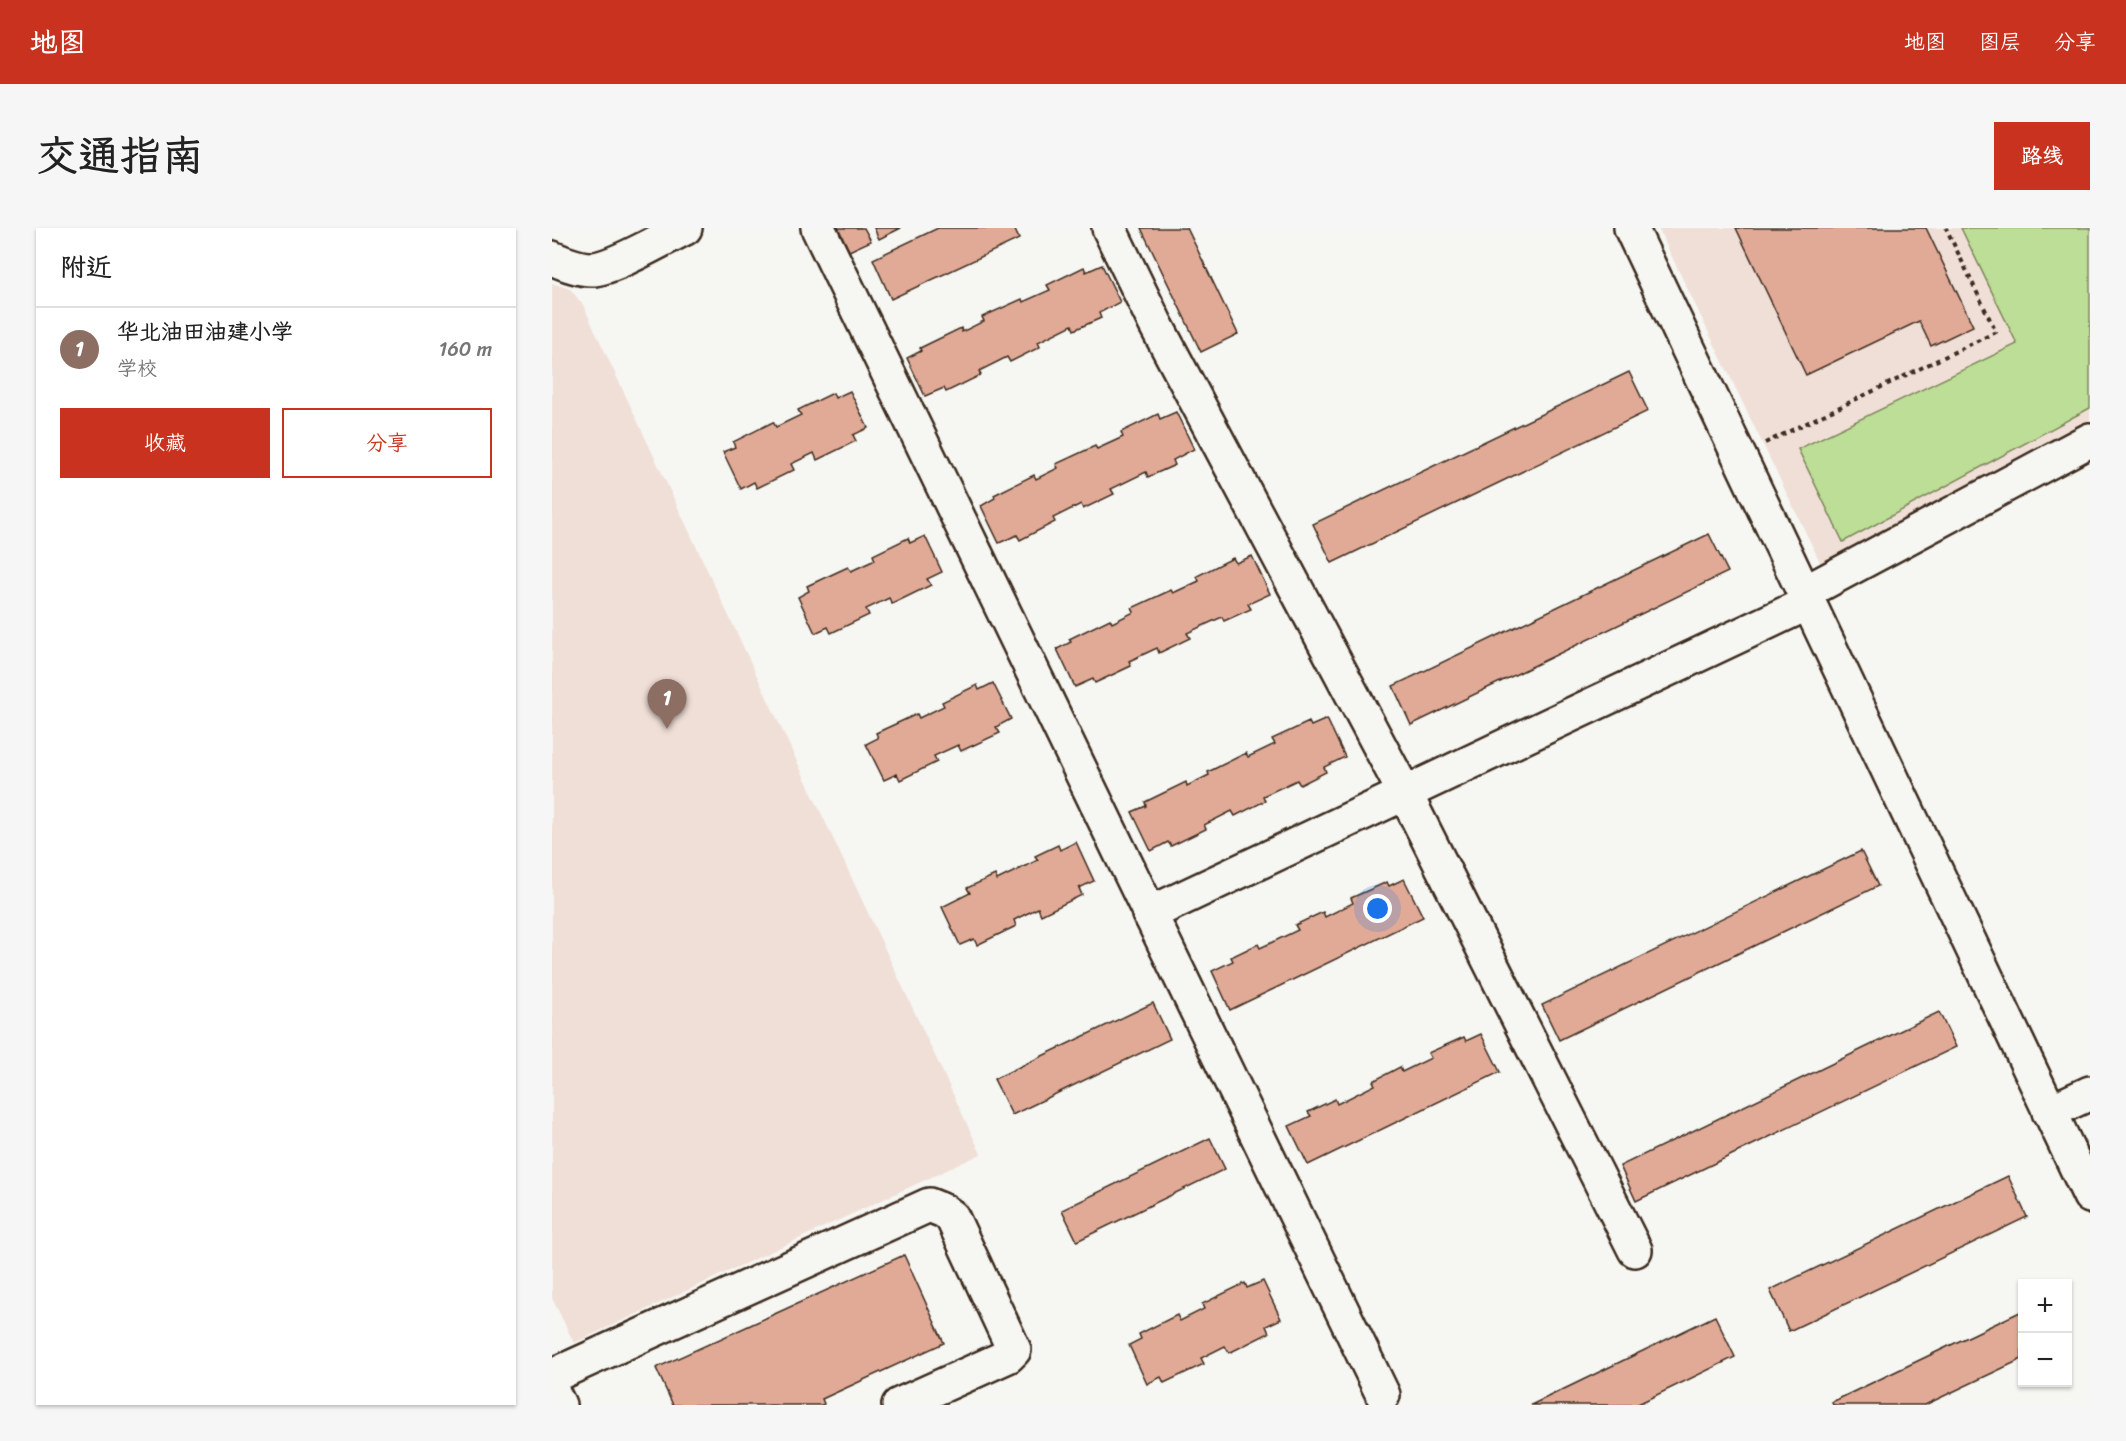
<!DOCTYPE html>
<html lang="zh">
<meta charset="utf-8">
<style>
:root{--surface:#fff;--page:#f6f6f6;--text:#222;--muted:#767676;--line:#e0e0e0;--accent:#c8321e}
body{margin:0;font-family:Sriracha,"LXGW WenKai TC",sans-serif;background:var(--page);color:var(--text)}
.controls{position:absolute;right:18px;bottom:18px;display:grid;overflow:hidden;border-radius:0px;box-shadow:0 2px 4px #0004}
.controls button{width:54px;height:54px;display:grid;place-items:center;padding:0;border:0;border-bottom:2px solid var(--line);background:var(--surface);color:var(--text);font:30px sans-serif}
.you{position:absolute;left:826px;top:681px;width:21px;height:21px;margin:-15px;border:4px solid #fff;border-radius:50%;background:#1a73e8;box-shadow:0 0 0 9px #1a73e833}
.badge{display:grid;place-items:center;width:39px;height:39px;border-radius:50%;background:var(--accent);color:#fff;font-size:20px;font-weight:700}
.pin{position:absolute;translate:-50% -50px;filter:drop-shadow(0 2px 3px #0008)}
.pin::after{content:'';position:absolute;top:32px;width:21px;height:18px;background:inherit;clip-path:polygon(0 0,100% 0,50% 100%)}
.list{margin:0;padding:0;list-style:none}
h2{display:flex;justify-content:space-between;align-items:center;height:78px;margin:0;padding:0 24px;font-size:26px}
h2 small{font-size:20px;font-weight:400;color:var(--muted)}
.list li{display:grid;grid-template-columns:39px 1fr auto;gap:18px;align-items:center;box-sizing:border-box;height:84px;padding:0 24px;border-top:2px solid var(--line)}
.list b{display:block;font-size:22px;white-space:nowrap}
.list p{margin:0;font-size:20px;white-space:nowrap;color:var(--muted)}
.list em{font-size:20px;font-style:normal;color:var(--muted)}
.actions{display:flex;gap:12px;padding:18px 24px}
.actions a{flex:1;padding:14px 0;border:2px solid var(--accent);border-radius:0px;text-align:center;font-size:21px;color:var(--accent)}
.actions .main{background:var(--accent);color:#fff}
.map{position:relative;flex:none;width:1538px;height:1177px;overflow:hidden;border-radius:0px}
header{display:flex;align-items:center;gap:36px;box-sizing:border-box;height:84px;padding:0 30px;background:var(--accent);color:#fff}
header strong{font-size:28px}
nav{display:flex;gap:33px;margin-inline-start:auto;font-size:21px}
.intro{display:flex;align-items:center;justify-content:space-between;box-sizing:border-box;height:144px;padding:0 36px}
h1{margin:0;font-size:42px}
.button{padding:15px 27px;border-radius:0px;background:var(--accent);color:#fff;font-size:21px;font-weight:700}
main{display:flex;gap:36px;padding:0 36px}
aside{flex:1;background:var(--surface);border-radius:0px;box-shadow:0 2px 4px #0004}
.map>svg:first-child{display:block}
.built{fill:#f0dfd7}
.green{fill:#bdde97;stroke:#7c845a;stroke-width:1.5}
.building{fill:#e1aa97;stroke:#3b2a1e;stroke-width:1.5}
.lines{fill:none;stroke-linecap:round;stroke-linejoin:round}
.minor-casing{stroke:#3b2a1e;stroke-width:38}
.path{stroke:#3b2a1e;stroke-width:4;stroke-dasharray:4.5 4.5;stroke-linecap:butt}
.minor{stroke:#f6f6f2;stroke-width:33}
</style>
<header>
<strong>地图</strong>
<nav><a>地图</a><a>图层</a><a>分享</a></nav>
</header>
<div class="intro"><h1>交通指南</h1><a class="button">路线</a></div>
<main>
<aside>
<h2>附近<small></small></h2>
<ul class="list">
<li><span class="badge" style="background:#8d6e63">1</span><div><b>华北油田油建小学</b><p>学校</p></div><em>160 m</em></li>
</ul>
<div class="actions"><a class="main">收藏</a><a>分享</a></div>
</aside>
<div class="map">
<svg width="1538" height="1177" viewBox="0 0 1538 1177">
<rect width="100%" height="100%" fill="#f6f6f2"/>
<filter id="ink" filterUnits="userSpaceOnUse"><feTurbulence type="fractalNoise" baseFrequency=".0167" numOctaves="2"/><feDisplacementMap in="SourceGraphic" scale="12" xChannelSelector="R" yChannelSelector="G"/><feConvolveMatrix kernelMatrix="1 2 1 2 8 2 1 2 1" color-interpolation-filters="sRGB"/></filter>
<g filter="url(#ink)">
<g class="built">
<polygon points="1106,0 1538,0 1538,195 1269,336"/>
<polygon points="0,55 18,61 31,77 429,926 22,1115 0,1070"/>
</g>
<polygon class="green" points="1409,0 1538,0 1538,180 1291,314 1246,221 1465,116"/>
<g class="building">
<polygon points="284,0 312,0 319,13 295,24"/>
<polygon points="322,0 349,0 327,11"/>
<polygon points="386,0 462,0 467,11 339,71 321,31"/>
<polygon points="589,0 635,0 686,106 649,124"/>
<polygon points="1184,0 1374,0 1421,98 1379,118 1367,93 1254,147"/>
<polygon points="550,37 568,74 547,85 549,90 522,102 520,97 486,114 488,119 458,134 455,129 427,143 429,147 394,164 392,160 373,168 355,130 369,123 368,120 409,100 410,104 432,93 430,89 470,71 471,74 498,62 495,57 532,39 534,44"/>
<polygon points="1077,144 1096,183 780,335 761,296"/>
<polygon points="298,163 316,200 301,207 304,213 265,232 262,225 239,236 242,242 205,260 202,254 189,261 171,224 183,219 181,214 221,194 224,199 249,187 246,182 281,165 283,170"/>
<polygon points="624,184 642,221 621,232 623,237 596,249 594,244 559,261 562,266 531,281 529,276 501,290 503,294 468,312 465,307 447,315 429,278 443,270 442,267 482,247 484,251 506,240 504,236 543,218 545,221 571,209 569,204 606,186 608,191"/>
<polygon points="1157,306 1176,344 859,497 841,458"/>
<polygon points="373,308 390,344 375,351 379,357 340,376 337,370 314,381 317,387 279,405 276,399 263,405 246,369 257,363 255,358 296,339 299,343 323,332 321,327 356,310 358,315"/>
<polygon points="700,328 718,366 696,376 699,381 672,393 670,389 635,405 638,410 607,425 605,420 577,433 579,438 543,455 541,451 523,459 505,421 519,414 517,411 558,391 560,395 582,384 580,380 619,362 621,365 647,353 645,348 681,330 684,335"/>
<polygon points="441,455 459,491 444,499 448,505 409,523 406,517 382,528 385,534 348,552 345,546 332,552 314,516 326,510 324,505 365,486 367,490 392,478 390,474 425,457 427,462"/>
<polygon points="775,491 793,529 772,539 774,544 748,557 745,552 711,568 713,573 683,588 680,583 652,597 654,601 619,618 616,614 599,623 580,584 594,578 593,574 634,554 635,558 657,547 656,544 694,525 696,529 723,516 720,511 757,494 759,498"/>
<polygon points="524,614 542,653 527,660 530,667 489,687 486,680 462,692 464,698 425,717 422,711 408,717 390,679 418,665 415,660 443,647 445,652 486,632 483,628 506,617 508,622"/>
<polygon points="1309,623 1326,658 1007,812 990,777"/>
<polygon points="852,651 871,689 678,782 660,743 681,733 679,729 706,716 708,720 746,702 743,697 771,684 773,689 801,675 799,670 835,654 837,658"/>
<polygon points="601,775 618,811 460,887 442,851"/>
<polygon points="1387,784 1404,819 1084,973 1068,938"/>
<polygon points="929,806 948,844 756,937 737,898 759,888 756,884 783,871 785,876 823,857 821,853 848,839 850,844 879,830 876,825 912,809 914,813"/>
<polygon points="658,910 673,941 525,1013 510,982"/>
<polygon points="1456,948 1475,989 1237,1103 1218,1062"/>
<polygon points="352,1027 392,1115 270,1171 272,1176 270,1177 121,1177 104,1140"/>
<polygon points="711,1053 729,1091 714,1098 717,1105 677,1125 673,1118 649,1130 652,1136 612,1155 609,1149 595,1156 577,1117 589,1111 587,1106 625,1087 628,1093 652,1081 650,1076 693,1055 695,1060"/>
<polygon points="1470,1083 1470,1131 1373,1177 1281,1177 1280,1174"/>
<polygon points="1163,1088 1183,1129 1084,1177 979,1177"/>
</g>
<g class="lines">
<defs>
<g id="minor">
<polyline points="266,0 831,1167"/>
<polyline points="557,0 603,95 860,579 1083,1022"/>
<polyline points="1079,0 1538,968"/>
<path d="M0,30c12,5 28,12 42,11 21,-2 70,-31 91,-41"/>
<polyline points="1252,365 1538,212"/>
<polyline points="597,686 1256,375"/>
<polyline points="1497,884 1538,865"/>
<polyline points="0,1148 377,977 392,983 400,989 462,1122 456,1128 347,1177"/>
<polyline points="0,1163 7,1177"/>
</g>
</defs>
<use href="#minor" class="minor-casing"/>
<polyline class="path" points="1213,215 1444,104 1394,0"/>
<use href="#minor" class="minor"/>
</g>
</g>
</svg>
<div class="controls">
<button>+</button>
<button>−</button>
</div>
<div class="you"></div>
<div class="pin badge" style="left:115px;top:501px;background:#8d6e63">1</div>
</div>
</main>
